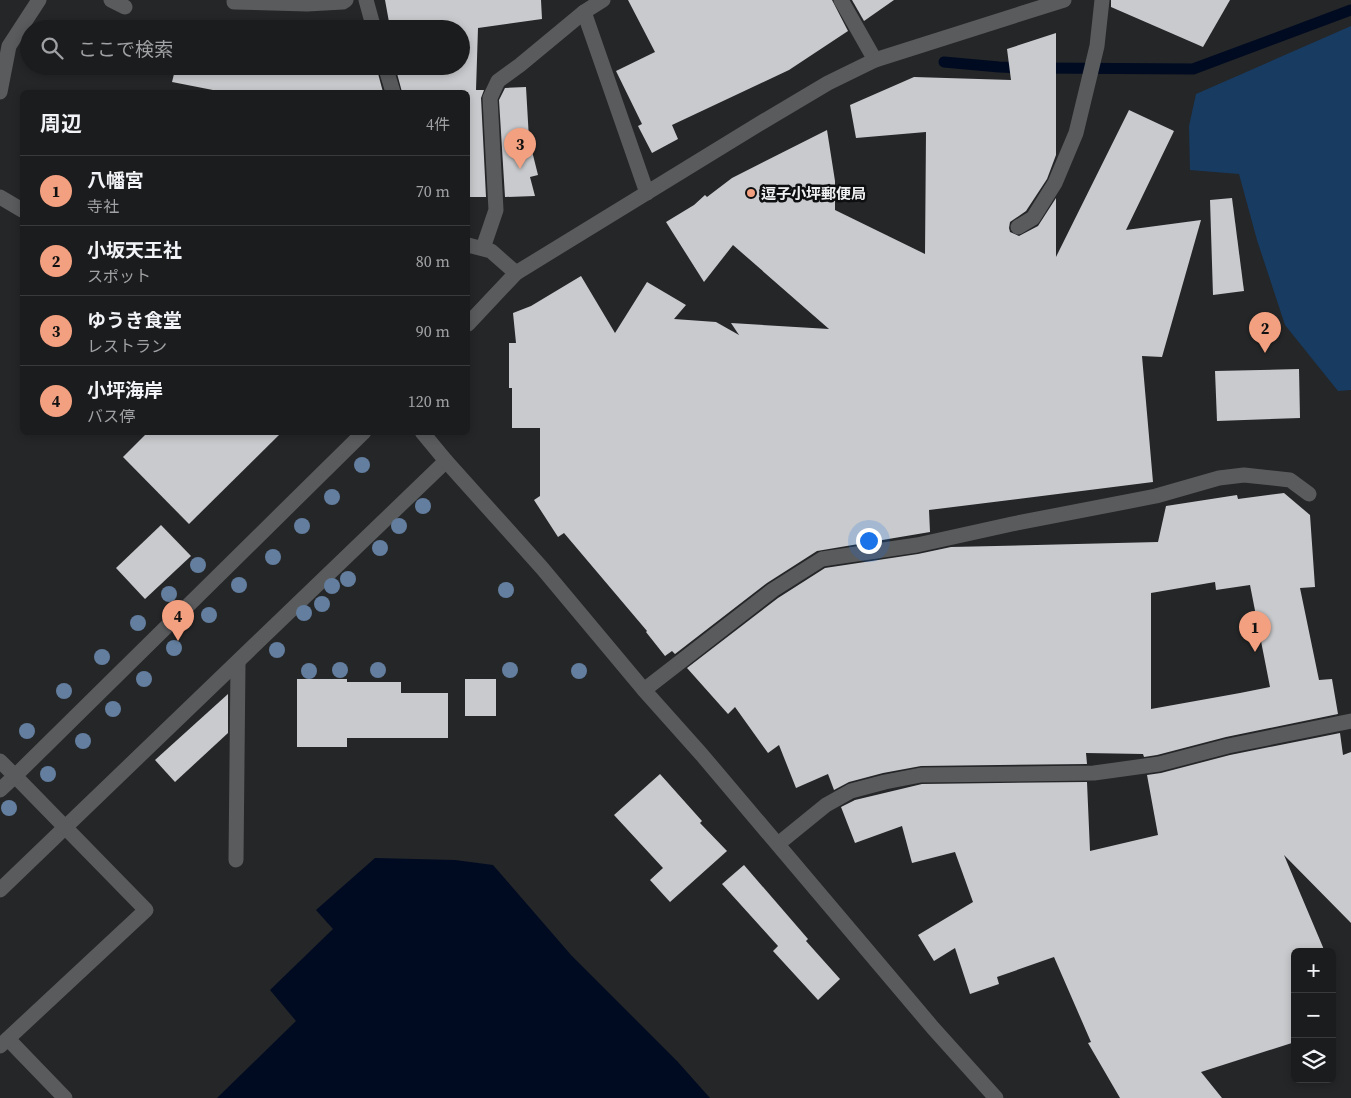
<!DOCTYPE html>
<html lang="ja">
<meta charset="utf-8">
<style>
:root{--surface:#1b1c1e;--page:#242527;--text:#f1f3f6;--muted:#a0a1a4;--line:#393a3c;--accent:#f2a07f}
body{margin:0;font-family:"Source Serif 4","Noto Sans JP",serif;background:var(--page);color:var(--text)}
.controls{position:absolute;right:15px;bottom:15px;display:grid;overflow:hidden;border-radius:8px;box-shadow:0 2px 8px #0003}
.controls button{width:45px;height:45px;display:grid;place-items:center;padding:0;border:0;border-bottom:1px solid var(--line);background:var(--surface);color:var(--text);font:25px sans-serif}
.you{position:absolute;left:868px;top:540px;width:18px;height:18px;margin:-12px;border:4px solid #fff;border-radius:50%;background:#1a73e8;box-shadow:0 0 0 8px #1a73e833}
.badge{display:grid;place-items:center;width:32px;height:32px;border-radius:50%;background:var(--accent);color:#111;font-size:16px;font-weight:700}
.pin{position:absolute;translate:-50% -41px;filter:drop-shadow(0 1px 2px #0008)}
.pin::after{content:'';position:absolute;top:26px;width:18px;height:15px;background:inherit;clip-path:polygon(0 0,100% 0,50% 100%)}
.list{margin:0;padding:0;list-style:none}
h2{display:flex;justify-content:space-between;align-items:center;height:65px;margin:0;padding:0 20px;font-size:21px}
h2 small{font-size:16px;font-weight:400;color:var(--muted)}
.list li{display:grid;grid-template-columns:32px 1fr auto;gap:15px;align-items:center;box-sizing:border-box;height:70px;padding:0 20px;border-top:1px solid var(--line)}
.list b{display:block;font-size:19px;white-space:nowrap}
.list p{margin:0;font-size:16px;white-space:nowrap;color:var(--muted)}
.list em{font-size:16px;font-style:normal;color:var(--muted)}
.icon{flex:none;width:28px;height:28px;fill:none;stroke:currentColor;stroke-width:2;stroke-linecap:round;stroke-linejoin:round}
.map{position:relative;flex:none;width:1351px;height:1098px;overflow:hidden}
.search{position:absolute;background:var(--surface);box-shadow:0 2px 8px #0003;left:20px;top:20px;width:450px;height:55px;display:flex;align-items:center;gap:12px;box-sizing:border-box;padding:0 18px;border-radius:28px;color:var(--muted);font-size:19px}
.panel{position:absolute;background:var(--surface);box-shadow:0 2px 8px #0003;left:20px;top:90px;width:450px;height:345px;border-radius:8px}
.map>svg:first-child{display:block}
.green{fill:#183b61}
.water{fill:#000b21}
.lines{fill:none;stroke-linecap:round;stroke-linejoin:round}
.stream{stroke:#000b21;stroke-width:11}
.building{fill:#c8cacd;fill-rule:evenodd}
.service{stroke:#5a5b5d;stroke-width:15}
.minor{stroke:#5a5b5d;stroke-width:15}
.tertiary{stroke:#5a5b5d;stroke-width:15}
.tree{fill:#637e9e}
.poi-dot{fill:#f2a07f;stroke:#0e0f10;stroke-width:2}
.labels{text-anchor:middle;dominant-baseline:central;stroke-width:5;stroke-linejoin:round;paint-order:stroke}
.poi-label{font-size:15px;font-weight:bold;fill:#f1f2f4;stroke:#0e0f10;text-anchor:start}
</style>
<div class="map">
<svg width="1351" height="1098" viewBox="0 0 1351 1098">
<rect width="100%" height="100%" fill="#242628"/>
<polygon class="green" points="1351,26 1351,390 1338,391 1285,325 1257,240 1239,174 1190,170 1189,126 1196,94"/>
<polygon class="water" points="375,858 455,860 493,865 571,955 677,1061 710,1098 217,1098 296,1021 270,990 333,929 316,910"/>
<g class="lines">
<g class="stream">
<polyline points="944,62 999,67 1025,68"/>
<polyline points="1041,68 1193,69 1351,10"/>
</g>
</g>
<g class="building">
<polygon points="385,0 541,0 542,19 478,28 476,90 484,90 481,98 486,197 468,197 468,92 402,92 395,66 461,66 461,29 383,29 382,22 389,22"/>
<polygon points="628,0 832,0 848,31 789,70 672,125 678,139 652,153 638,126 642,124 616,71 655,52"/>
<polygon points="852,0 894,0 864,21"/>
<polygon points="1111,0 1230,0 1203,47 1111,7"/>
<polygon points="340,22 362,22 364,29 233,29 233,23 282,25 282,27 340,28"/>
<polygon points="1056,33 1056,155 1047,179 1026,211 1010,222 1009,228 1010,232 1019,236 1038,226 1056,198 1056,257 1129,110 1174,131 1126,230 1201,220 1162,357 1142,356 1153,482 929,510 930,532 817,551 767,583 675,654 672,651 665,656 646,632 647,631 564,533 558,537 534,500 540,496 540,428 512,428 512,388 509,388 509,343 516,343 513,313 531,306 581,276 615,333 647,282 686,305 674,319 716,322 739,335 731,323 829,329 733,245 704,282 666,222 694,205 705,195 707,197 732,178 827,130 835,181 835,210 925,254 926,132 856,138 850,105 914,77 1011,80 1007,49"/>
<polygon points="176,66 376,66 383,92 223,92 172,82"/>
<polygon points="526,87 529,139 538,175 530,177 535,196 505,197 499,100 505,88"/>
<polygon points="1232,198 1244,291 1213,295 1210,200"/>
<polygon points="1299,369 1300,418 1217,421 1215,371"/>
<polygon points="148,432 282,432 189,524 123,457"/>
<path d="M1284,493l26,22 5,72 -15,1 19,92 13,-1 6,35 -112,23 -69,18 -13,2 -1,-3 -57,-1 1,11 -166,2 -38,7 -34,9 -15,8 -6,-16 -32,14 -17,-43 -11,8 -33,-46 -7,7 -41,-46 91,-70 47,-30 93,-14 33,-7 207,-5 8,-36 71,-11 1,4zM1215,582l1,8 34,-5 20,102 -30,6 -89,16v-116z"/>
<polygon points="161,525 191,556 145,599 116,568"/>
<polygon points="297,679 347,679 347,682 401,682 401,693 448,693 448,738 347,738 347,747 297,747"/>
<rect x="465" y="679" width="31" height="37"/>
<polygon points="228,694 228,733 175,782 155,760"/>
<polygon points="1340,733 1343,755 1351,752 1351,923 1284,855 1325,952 1295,952 1295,1042 1201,1072 1222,1098 1120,1098 1088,1043 1091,1042 1054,957 997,977 999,984 970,994 955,948 934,961 918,935 973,902 955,852 912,863 902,826 855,843 841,807 855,800 922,784 1087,782 1090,851 1158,835 1147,775 1161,773 1230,755"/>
<polygon points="660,774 702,821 700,823 727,851 670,902 650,880 663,868 614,815"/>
<polygon points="744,865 808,939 806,941 840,979 818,1000 773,951 778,946 722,884"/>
</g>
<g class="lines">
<g class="service">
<polyline points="111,0 125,7"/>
<polyline points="366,0 374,29"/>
<polyline points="603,0 584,12 647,193"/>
<polyline points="841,0 875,60"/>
<polyline points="234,2 307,4 343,2 346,0"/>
<polyline points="385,66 393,92"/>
<polyline points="0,92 9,46 39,0"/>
<polyline points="1018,227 1033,218 1055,183 1076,133 1097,46 1102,0"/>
<polyline points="483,248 496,210 490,98 498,81 520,65 584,12"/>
<polyline points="644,690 773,590 822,559 917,545 1012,524 1156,496 1219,478 1244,475 1290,480 1309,494"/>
<polyline points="778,844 826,805 851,791 885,782 921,775 1094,773 1159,764 1228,746 1351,721"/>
<polyline points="236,860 238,663"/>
<polyline points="0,890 446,461"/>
<polyline points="8,1039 65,1098"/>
<polyline points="0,1046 146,910 15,776"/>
</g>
<g class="minor">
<polyline points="0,197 22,210"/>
<polyline points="468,245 491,251 516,273"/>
<polyline points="422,432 446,461 542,568 644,690 702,755 933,1028 996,1098"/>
<polyline points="0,790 15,776"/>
</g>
<g class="tertiary">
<polyline points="468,324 516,273 764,121 828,83 875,60 1064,0"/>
<polyline points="0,761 15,776 364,432"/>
</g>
</g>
<g class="tree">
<circle cx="362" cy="465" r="8"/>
<circle cx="332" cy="497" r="8"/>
<circle cx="423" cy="506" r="8"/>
<circle cx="302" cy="526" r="8"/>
<circle cx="399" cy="526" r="8"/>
<circle cx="380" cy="548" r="8"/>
<circle cx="273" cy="557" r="8"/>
<circle cx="198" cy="565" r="8"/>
<circle cx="348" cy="579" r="8"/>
<circle cx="239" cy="585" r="8"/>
<circle cx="332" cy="586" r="8"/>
<circle cx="506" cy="590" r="8"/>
<circle cx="169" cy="594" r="8"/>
<circle cx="322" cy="604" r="8"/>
<circle cx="304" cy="613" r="8"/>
<circle cx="209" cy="615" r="8"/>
<circle cx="138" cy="623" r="8"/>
<circle cx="174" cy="648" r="8"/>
<circle cx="277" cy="650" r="8"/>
<circle cx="102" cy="657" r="8"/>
<circle cx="340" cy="670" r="8"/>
<circle cx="378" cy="670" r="8"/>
<circle cx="510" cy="670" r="8"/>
<circle cx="309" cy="671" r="8"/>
<circle cx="579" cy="671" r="8"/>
<circle cx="144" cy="679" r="8"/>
<circle cx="64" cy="691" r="8"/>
<circle cx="113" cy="709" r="8"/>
<circle cx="27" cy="731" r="8"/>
<circle cx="83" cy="741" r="8"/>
<circle cx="48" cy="774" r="8"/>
<circle cx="9" cy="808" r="8"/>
</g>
<circle class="poi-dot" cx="751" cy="193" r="5"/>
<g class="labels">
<g class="poi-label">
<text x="761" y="193">逗子小坪郵便局</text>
</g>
</g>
</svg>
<div class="controls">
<button>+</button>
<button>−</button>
<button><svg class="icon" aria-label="layers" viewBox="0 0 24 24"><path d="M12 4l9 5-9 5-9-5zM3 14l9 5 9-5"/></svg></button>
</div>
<div class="you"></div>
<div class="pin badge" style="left:1255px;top:652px">1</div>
<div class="pin badge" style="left:1265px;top:353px">2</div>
<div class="pin badge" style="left:520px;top:169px">3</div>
<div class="pin badge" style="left:178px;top:641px">4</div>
<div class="search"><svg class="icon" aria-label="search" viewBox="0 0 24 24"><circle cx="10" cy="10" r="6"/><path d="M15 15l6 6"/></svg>ここで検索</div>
<section class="panel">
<h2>周辺<small>4件</small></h2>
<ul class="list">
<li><span class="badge">1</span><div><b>八幡宮</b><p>寺社</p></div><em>70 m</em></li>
<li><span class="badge">2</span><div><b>小坂天王社</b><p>スポット</p></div><em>80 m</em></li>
<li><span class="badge">3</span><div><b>ゆうき食堂</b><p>レストラン</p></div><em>90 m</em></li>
<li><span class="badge">4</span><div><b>小坪海岸</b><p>バス停</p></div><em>120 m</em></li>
</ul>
</section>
</div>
